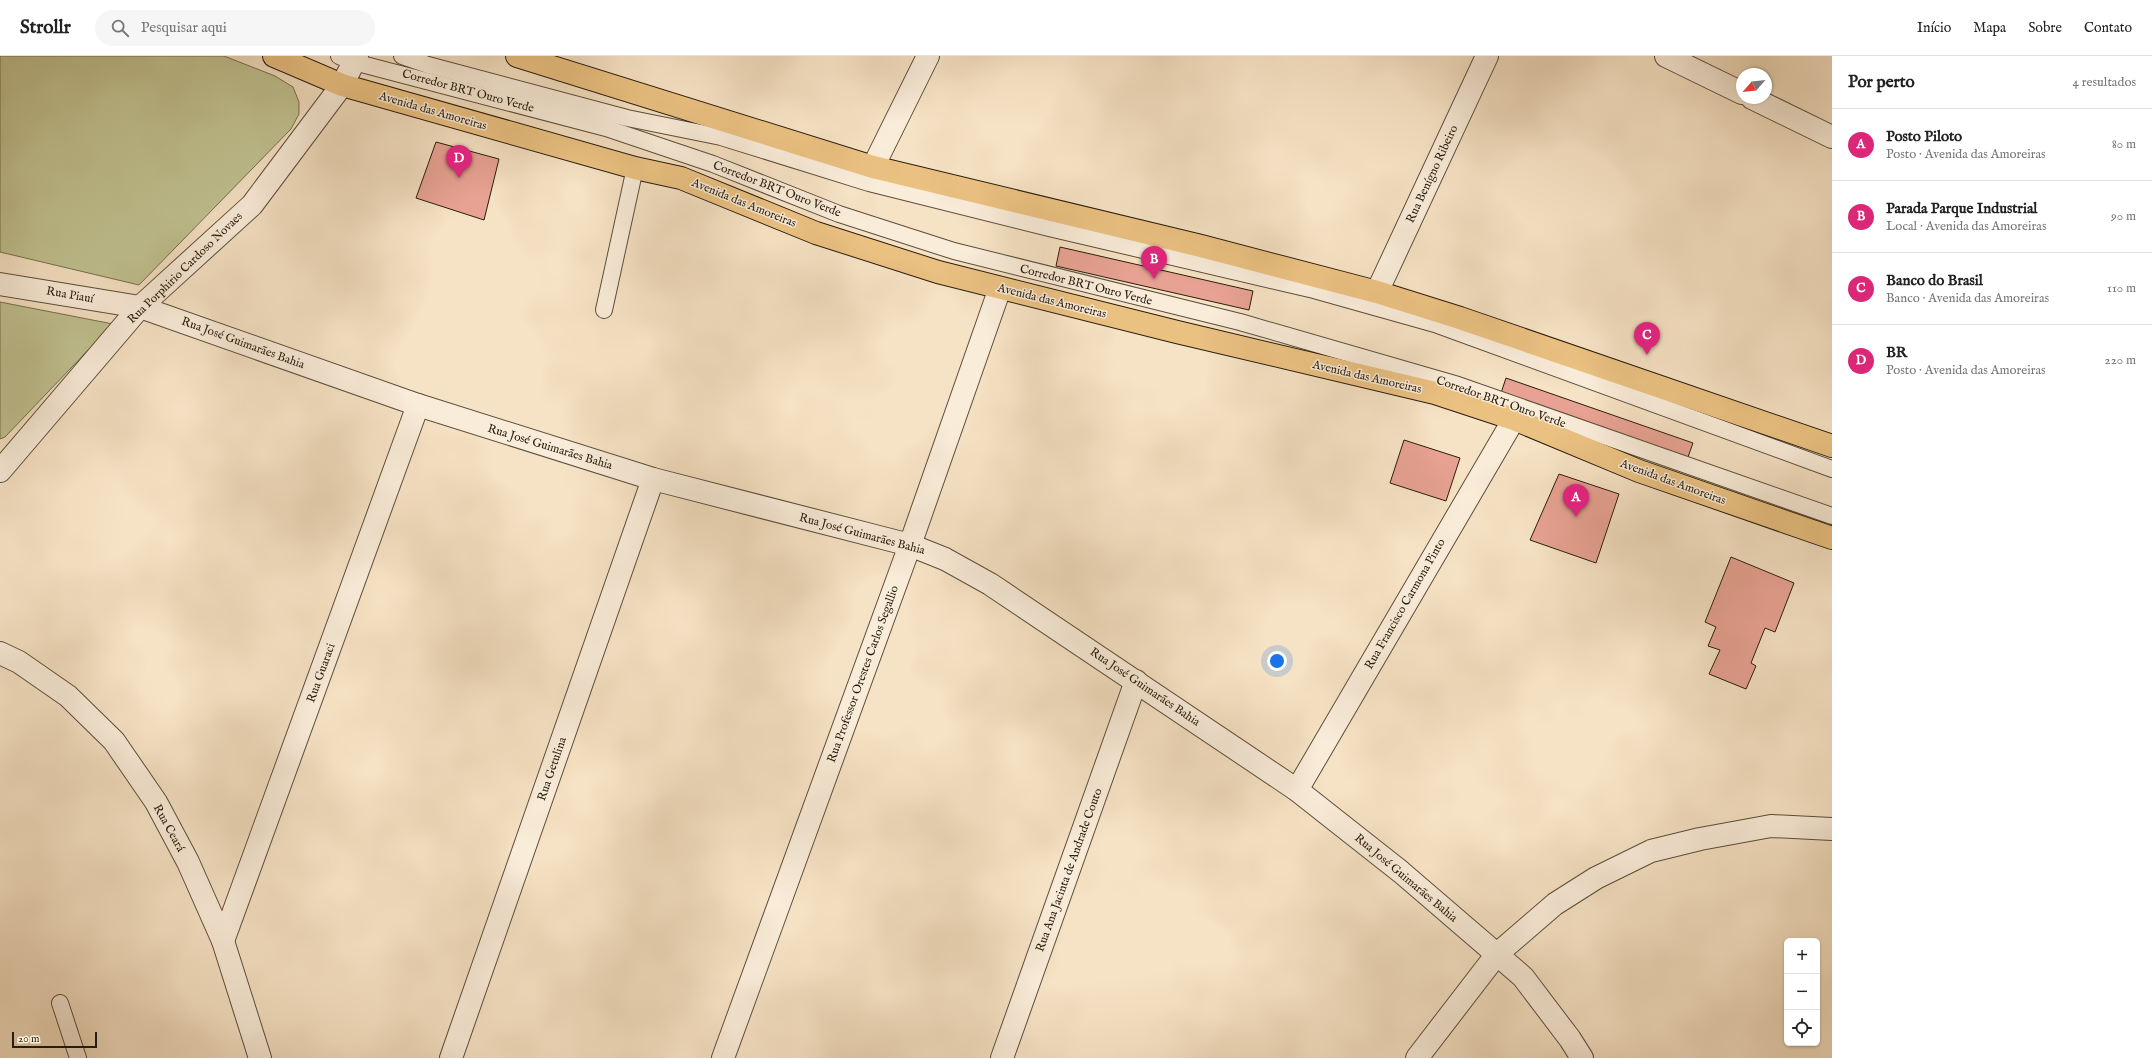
<!DOCTYPE html>
<html lang="pt">
<meta charset="utf-8">
<style>
:root{--surface:#fff;--page:#f6f6f6;--text:#222;--muted:#767676;--line:#e0e0e0;--accent:#db2777}
body{margin:0;font-family:"IM FELL English",serif;background:var(--page);color:var(--text)}
.controls{position:absolute;right:12px;bottom:12px;display:grid;overflow:hidden;border-radius:6px;box-shadow:0 1px 3px #0004}
.controls button{width:36px;height:36px;display:grid;place-items:center;padding:0;border:0;border-bottom:1px solid var(--line);background:var(--surface);color:var(--text);font:20px sans-serif}
.compass{position:absolute;left:1736px;top:12px;width:36px;height:36px;border-radius:50%;background:var(--surface);box-shadow:0 1px 3px #0004;rotate:242deg}
.scale{position:absolute;left:12px;bottom:10px;width:85px;box-sizing:border-box;padding-left:4px;border:2px solid #291d0d;border-top:0;font-size:11px;line-height:14px;white-space:nowrap;color:#291d0d;-webkit-text-stroke:3px #f9ecd9;paint-order:stroke}
.you{position:absolute;left:1277px;top:605px;width:14px;height:14px;margin:-10px;border:3px solid #fff;border-radius:50%;background:#1a73e8;box-shadow:0 0 0 6px #1a73e833}
.badge{display:grid;place-items:center;width:26px;height:26px;border-radius:50%;background:var(--accent);color:#fff;font-size:13px;font-weight:700}
.pin{position:absolute;translate:-50% -33px;filter:drop-shadow(0 1px 2px #0008)}
.pin::after{content:'';position:absolute;top:21px;width:14px;height:12px;background:inherit;clip-path:polygon(0 0,100% 0,50% 100%)}
.list{margin:0;padding:0;list-style:none}
h2{display:flex;justify-content:space-between;align-items:center;height:52px;margin:0;padding:0 16px;font-size:17px}
h2 small{font-size:13px;font-weight:400;color:var(--muted)}
.list li{display:grid;grid-template-columns:26px 1fr auto;gap:12px;align-items:center;box-sizing:border-box;height:72px;padding:0 16px;border-top:1px solid var(--line)}
.list b{display:block;font-size:15px;white-space:nowrap}
.list p{margin:0;font-size:13px;white-space:nowrap;color:var(--muted)}
.list em{font-size:13px;font-style:normal;color:var(--muted)}
.icon{flex:none;width:22px;height:22px;fill:none;stroke:currentColor;stroke-width:2;stroke-linecap:round;stroke-linejoin:round}
.map{position:relative;flex:none;width:1832px;height:1002px;overflow:hidden}
header{display:flex;align-items:center;gap:24px;box-sizing:border-box;height:56px;padding:0 20px;background:var(--surface);border-bottom:1px solid var(--line)}
header strong{font-size:19px}
nav{display:flex;gap:22px;margin-inline-start:auto;font-size:14px}
.search{width:280px;height:36px;background:var(--page);display:flex;align-items:center;gap:10px;box-sizing:border-box;padding:0 14px;border-radius:22px;color:var(--muted);font-size:15px}
main{display:flex}
aside{flex:1;background:var(--surface)}
.map>svg:first-child{display:block}
.park{fill:#c1c291;stroke:#75704f}
.building{fill:#e8a293;stroke:#291d0d}
.lines{fill:none;stroke-linecap:round;stroke-linejoin:round}
.service-casing{stroke:#5c4e3b;stroke-width:18}
.minor-casing{stroke:#5c4e3b;stroke-width:24}
.tertiary-casing{stroke:#5c4e3b;stroke-width:24}
.primary-casing{stroke:#291d0d;stroke-width:24}
.service{stroke:#f9ecd9;stroke-width:16}
.minor{stroke:#f9ecd9;stroke-width:22}
.tertiary{stroke:#f9ecd9;stroke-width:22}
.primary{stroke:#ebc182;stroke-width:22}
.labels{text-anchor:middle;dominant-baseline:central;stroke-width:3;stroke-linejoin:round;paint-order:stroke}
.street-label{font-size:12px;fill:#291d0d;stroke:#f9ecd9}
</style>
<header>
<strong>Strollr</strong>
<div class="search"><svg class="icon" aria-label="search" viewBox="0 0 24 24"><circle cx="10" cy="10" r="6"/><path d="M15 15l6 6"/></svg>Pesquisar aqui</div>
<nav><a>Início</a><a>Mapa</a><a>Sobre</a><a>Contato</a></nav>
</header>
<main>
<div class="map">
<svg width="1832" height="1002" viewBox="0 0 1832 1002">
<rect width="100%" height="100%" fill="#f6e2c4"/>
<filter id="stains"><feTurbulence type="fractalNoise" baseFrequency=".005" numOctaves="4"/><feColorMatrix values="0 0 0 0 .2 0 0 0 0 .09 0 0 0 0 .02 0 0 0 .5 -.17"/></filter>
<radialGradient id="worn" r=".72"><stop offset=".6" stop-color="#630" stop-opacity="0"/><stop offset="1" stop-color="#630" stop-opacity=".3"/></radialGradient>
<g class="park">
<polygon points="0,0 224,0 275,20 293,31 299,46 299,58 291,73 139,229 0,196"/>
<polygon points="0,246 113,268 5,381 0,383"/>
</g>
<g class="building">
<polygon points="436,86 499,103 484,164 416,142"/>
<polygon points="1060,191 1253,235 1249,254 1056,210"/>
<polygon points="1506,322 1693,387 1688,401 1501,337"/>
<polygon points="1404,384 1460,402 1446,445 1390,427"/>
<polygon points="1559,418 1619,438 1596,507 1530,484"/>
<polygon points="1731,501 1794,527 1775,576 1765,572 1751,607 1756,610 1746,633 1709,618 1720,594 1708,590 1716,571 1705,566"/>
</g>
<g class="lines">
<defs>
<g id="service">
<polyline points="339,0 354,6 606,72 713,108 839,158 954,195 1240,266 1458,329 1832,460"/>
<polyline points="402,0 428,9 627,62 721,81 869,127 1049,172 1314,234 1435,268 1832,413"/>
<polyline points="604,254 635,112"/>
<polyline points="60,947 78,1002"/>
</g>
<g id="minor">
<polyline points="342,29 357,0"/>
<polyline points="873,111 928,0"/>
<polyline points="0,228 140,251 418,349 653,423 910,489 945,503 990,528 1297,734 1401,816 1523,921 1570,983 1582,1002"/>
<polyline points="0,597 19,606 68,640 114,685 156,746 188,806 223,885 260,1002"/>
<polyline points="1297,734 1514,363"/>
<polyline points="223,885 418,349"/>
<polyline points="451,1002 653,423"/>
<polyline points="723,1002 910,489 1000,232"/>
<polyline points="1002,1002 1136,625"/>
</g>
<g id="tertiary">
<polyline points="1666,0 1742,37"/>
<polyline points="1752,42 1832,81"/>
<polyline points="1377,236 1487,0"/>
<polyline points="0,415 140,251 252,149 342,29"/>
<polyline points="1417,1002 1497,898 1555,848 1596,822 1651,795 1700,783 1771,770 1832,773"/>
</g>
<g id="primary">
<polyline points="274,0 342,29 635,112 681,122 816,177 938,216 1177,276 1435,337 1514,363 1639,415 1832,482"/>
<polyline points="517,0 873,111 1201,190 1377,236 1460,262 1832,390"/>
</g>
</defs>
<use href="#service" class="service-casing"/>
<use href="#minor" class="minor-casing"/>
<use href="#tertiary" class="tertiary-casing"/>
<use href="#primary" class="primary-casing"/>
<use href="#service" class="service"/>
<use href="#minor" class="minor"/>
<use href="#tertiary" class="tertiary"/>
<use href="#primary" class="primary"/>
</g>
<g class="labels">
<g class="street-label">
<text transform="translate(468 35) rotate(15)">Corredor BRT Ouro Verde</text>
<text transform="translate(433 55) rotate(16)">Avenida das Amoreiras</text>
<text transform="translate(1432 118) rotate(-65)">Rua Benígno Ribeiro</text>
<text transform="translate(777 133) rotate(21)">Corredor BRT Ouro Verde</text>
<text transform="translate(744 147) rotate(22)">Avenida das Amoreiras</text>
<text transform="translate(185 212) rotate(-44)">Rua Porphirio Cardoso Novaes</text>
<text transform="translate(1086 229) rotate(14)">Corredor BRT Ouro Verde</text>
<text transform="translate(70 239) rotate(10)">Rua Piauí</text>
<text transform="translate(1052 245) rotate(14)">Avenida das Amoreiras</text>
<text transform="translate(243 287) rotate(20)">Rua José Guimarães Bahia</text>
<text transform="translate(1367 321) rotate(13)">Avenida das Amoreiras</text>
<text transform="translate(1501 346) rotate(19)">Corredor BRT Ouro Verde</text>
<text transform="translate(550 391) rotate(17)">Rua José Guimarães Bahia</text>
<text transform="translate(1673 426) rotate(20)">Avenida das Amoreiras</text>
<text transform="translate(862 478) rotate(15)">Rua José Guimarães Bahia</text>
<text transform="translate(1405 548) rotate(-60)">Rua Francisco Carmona Pinto</text>
<text transform="translate(321 617) rotate(-70)">Rua Guaraci</text>
<text transform="translate(863 618) rotate(-70)">Rua Professor Orestes Carlos Segallio</text>
<text transform="translate(1145 631) rotate(34)">Rua José Guimarães Bahia</text>
<text transform="translate(552 713) rotate(-71)">Rua Getulina</text>
<text transform="translate(169 772) rotate(61)">Rua Ceará</text>
<text transform="translate(1069 814) rotate(-70)">Rua Ana Jacinta de Andrade Couto</text>
<text transform="translate(1406 822) rotate(40)">Rua José Guimarães Bahia</text>
</g>
</g>
<rect width="100%" height="100%" filter="url(#stains)"/>
<rect width="100%" height="100%" fill="url(#worn)"/>
</svg>
<div class="controls">
<button>+</button>
<button>−</button>
<button><svg class="icon" aria-label="locate" viewBox="0 0 24 24"><circle cx="12" cy="12" r="6"/><path d="M12 2v4M12 18v4M2 12h4M18 12h4"/></svg></button>
</div>
<svg class="compass" viewBox="-18 -18 36 36"><path d="M0-13l5 13h-10z" fill="#e53935"/><path d="M0 13l5-13h-10z" fill="#767676"/></svg>
<div class="scale">20 m</div>
<div class="you"></div>
<div class="pin badge" style="left:1576px;top:461px">A</div>
<div class="pin badge" style="left:1154px;top:223px">B</div>
<div class="pin badge" style="left:1647px;top:299px">C</div>
<div class="pin badge" style="left:459px;top:122px">D</div>
</div>
<aside>
<h2>Por perto<small>4 resultados</small></h2>
<ul class="list">
<li><span class="badge">A</span><div><b>Posto Piloto</b><p>Posto · Avenida das Amoreiras</p></div><em>80 m</em></li>
<li><span class="badge">B</span><div><b>Parada Parque Industrial</b><p>Local · Avenida das Amoreiras</p></div><em>90 m</em></li>
<li><span class="badge">C</span><div><b>Banco do Brasil</b><p>Banco · Avenida das Amoreiras</p></div><em>110 m</em></li>
<li><span class="badge">D</span><div><b>BR</b><p>Posto · Avenida das Amoreiras</p></div><em>220 m</em></li>
</ul>
</aside>
</main>
